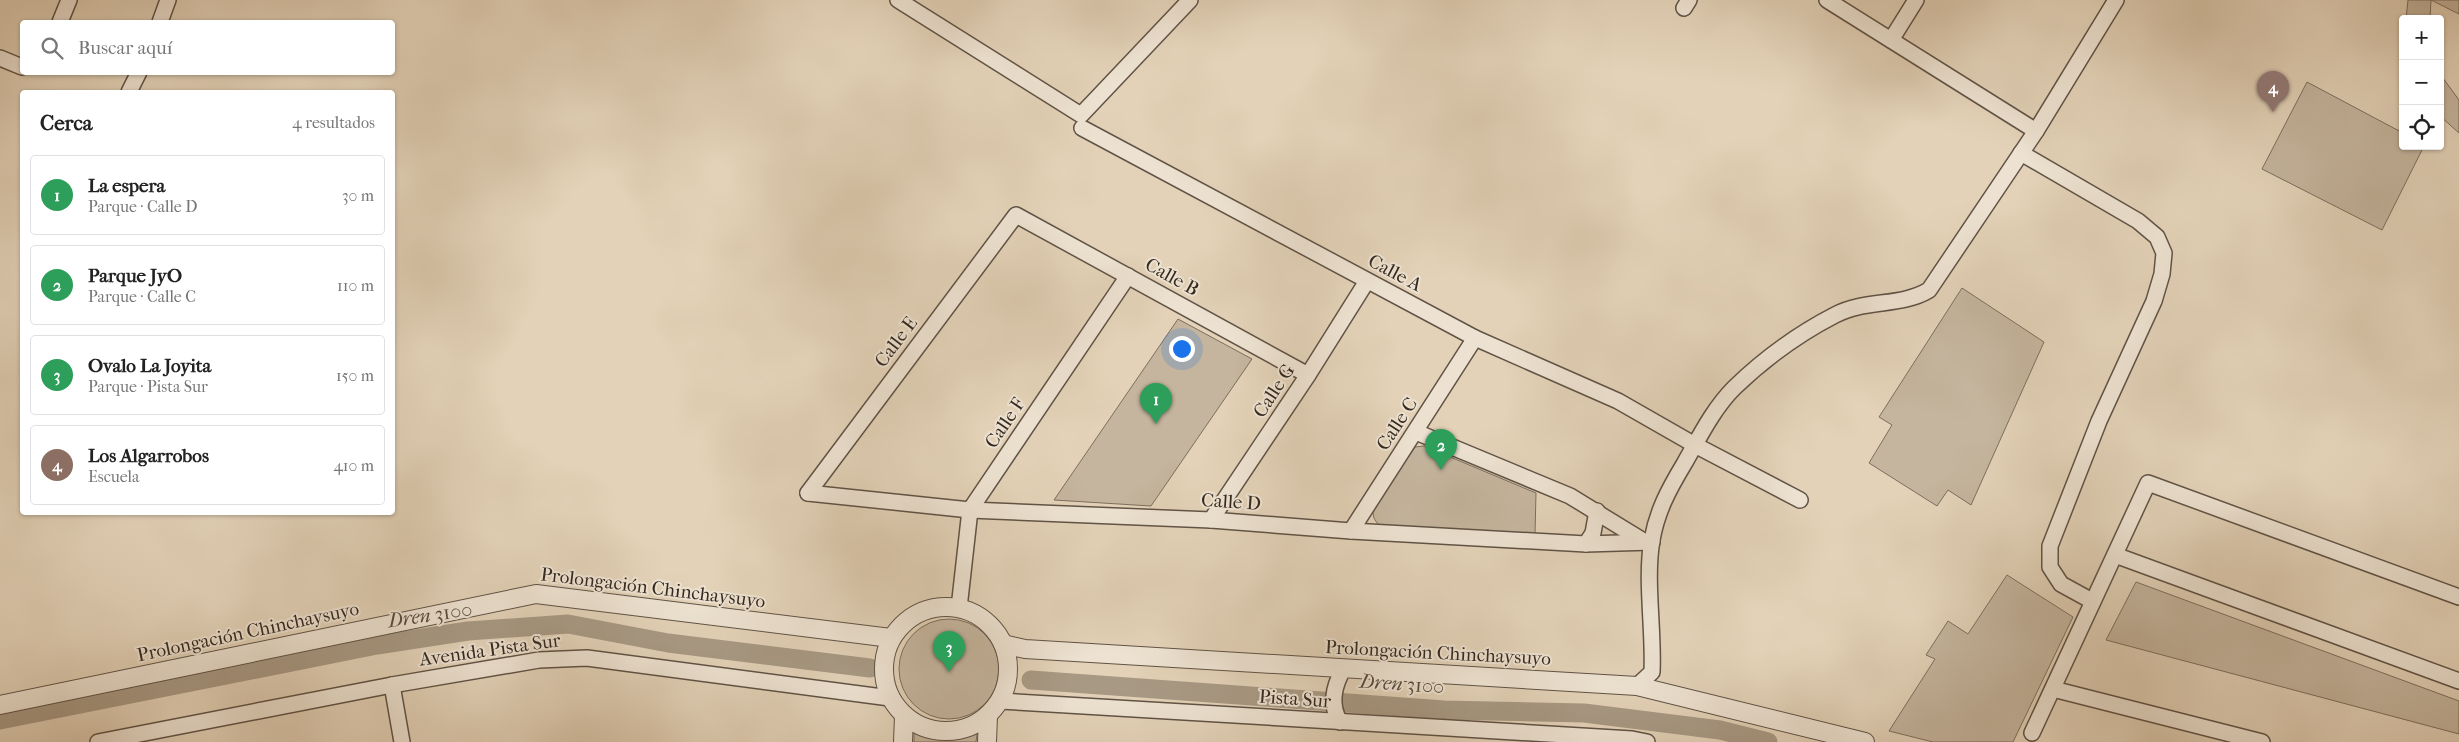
<!DOCTYPE html>
<html lang="es">
<meta charset="utf-8">
<style>
:root{--surface:#fff;--page:#f6f6f6;--text:#222;--muted:#767676;--line:#e0e0e0;--accent:#7c3aed}
body{margin:0;font-family:"IM FELL French Canon",serif;background:var(--page);color:var(--text)}
.controls{position:absolute;right:15px;top:15px;display:grid;overflow:hidden;border-radius:5px;box-shadow:0 1px 4px #0004}
.controls button{width:45px;height:45px;display:grid;place-items:center;padding:0;border:0;border-bottom:1px solid var(--line);background:var(--surface);color:var(--text);font:25px sans-serif}
.you{position:absolute;left:1181px;top:348px;width:18px;height:18px;margin:-12px;border:4px solid #fff;border-radius:50%;background:#1a73e8;box-shadow:0 0 0 8px #1a73e833}
.badge{display:grid;place-items:center;width:32px;height:32px;border-radius:50%;background:var(--accent);color:#fff;font-size:16px;font-weight:700}
.pin{position:absolute;translate:-50% -41px;filter:drop-shadow(0 1px 2px #0008)}
.pin::after{content:'';position:absolute;top:26px;width:18px;height:15px;background:inherit;clip-path:polygon(0 0,100% 0,50% 100%)}
.list{margin:0;padding:0;list-style:none}
h2{display:flex;justify-content:space-between;align-items:center;height:65px;margin:0;padding:0 20px;font-size:21px}
h2 small{font-size:16px;font-weight:400;color:var(--muted)}
.list li{display:grid;grid-template-columns:32px 1fr auto;gap:15px;align-items:center;box-sizing:border-box;height:80px;margin:0 10px 10px;padding:0 10px;border:1px solid var(--line);border-radius:5px}
.list b{display:block;font-size:19px;white-space:nowrap}
.list p{margin:0;font-size:16px;white-space:nowrap;color:var(--muted)}
.list em{font-size:16px;font-style:normal;color:var(--muted)}
.icon{flex:none;width:28px;height:28px;fill:none;stroke:currentColor;stroke-width:2;stroke-linecap:round;stroke-linejoin:round}
.map{position:relative;flex:none;width:2459px;height:742px;overflow:hidden}
.search{position:absolute;background:var(--surface);box-shadow:0 1px 4px #0004;left:20px;top:20px;width:375px;height:55px;display:flex;align-items:center;gap:12px;box-sizing:border-box;padding:0 18px;border-radius:5px;color:var(--muted);font-size:19px}
.panel{position:absolute;background:var(--surface);box-shadow:0 1px 4px #0004;left:20px;top:90px;width:375px;height:425px;border-radius:5px}
.map>svg:first-child{display:block}
.green{fill:#c5b59e;stroke:#7c6f5f}
.lines{fill:none;stroke-linecap:round;stroke-linejoin:round}
.canal{stroke:#a89984;stroke-width:19}
.minor-casing{stroke:#605346;stroke-width:18}
.tertiary-casing{stroke:#605346;stroke-width:20}
.minor{stroke:#ede2d1;stroke-width:15}
.tertiary{stroke:#ede2d1;stroke-width:18}
.labels{text-anchor:middle;dominant-baseline:central;stroke-width:4;stroke-linejoin:round;paint-order:stroke}
.street-label{font-size:19px;fill:#342920;stroke:#ede2d1}
.water-label{font-size:20px;font-style:italic;fill:#574b3e;stroke:#ede2d1}
</style>
<div class="map">
<svg width="2459" height="742" viewBox="0 0 2459 742">
<rect width="100%" height="100%" fill="#e3d2b8"/>
<filter id="stains"><feTurbulence type="fractalNoise" baseFrequency=".004" numOctaves="4"/><feColorMatrix values="0 0 0 0 .2 0 0 0 0 .09 0 0 0 0 .02 0 0 0 .5 -.17"/></filter>
<radialGradient id="worn" r=".72"><stop offset=".6" stop-color="#630" stop-opacity="0"/><stop offset="1" stop-color="#630" stop-opacity=".3"/></radialGradient>
<g class="green">
<polygon points="2408,0 2459,0 2459,14 2431,0 2430,19 2406,19"/>
<polygon points="2440,74 2459,100 2459,133 2440,116"/>
<polygon points="2307,82 2403,133 2403,146 2424,146 2382,230 2262,169"/>
<polygon points="1962,288 2044,342 1971,505 1948,490 1937,506 1869,463 1892,425 1879,417"/>
<polygon points="1178,319 1252,359 1151,506 1054,500"/>
<path d="M1424,446l112,47 -1,41 -155,-8c-6,-6 -9,-11 -5,-19l40,-60z"/>
<polygon points="2007,575 2073,617 2013,742 1933,742 1889,731 1935,659 1926,655 1948,621 1968,634"/>
<polygon points="2136,582 2459,701 2459,734 2106,640"/>
<circle cx="949" cy="669" r="50"/>
<path d="M914,732c26,8 36,10 63,2l-1,8h-62z"/>
</g>
<g class="lines">
<g class="canal">
<polyline points="1031,680 1444,710 1584,713 1720,730 1768,742"/>
<polyline points="0,720 377,645 468,631 568,624 668,643 870,668"/>
</g>
<defs>
<g id="minor">
<polyline points="898,0 1081,115 1190,0"/>
<polyline points="1827,0 2036,131"/>
<polyline points="1684,8 1689,0"/>
<polyline points="60,22 69,0"/>
<polyline points="160,22 168,0"/>
<polyline points="1891,40 1916,0"/>
<polyline points="0,58 22,67"/>
<polyline points="129,92 139,72"/>
<polyline points="1082,128 1475,338 1618,401 1695,445 1800,500"/>
<polyline points="2021,153 2138,221 2157,237 2164,253 2162,274 2154,301 2099,421 2050,546 2050,567 2061,584 2092,601"/>
<polyline points="1416,432 1570,496 1645,542"/>
<polyline points="808,493 970,510 1211,520 1351,531 1586,544 1652,542"/>
<polyline points="808,493 1016,215 1308,375"/>
<polyline points="1211,520 1308,375 1367,281"/>
<polyline points="1351,531 1475,338"/>
<polyline points="1586,544 1593,533 1597,511"/>
<polyline points="2115,555 2459,681"/>
<polyline points="959,608 970,510 1128,276"/>
<polyline points="392,685 402,742"/>
<path d="M1637,686l15,-14c2,-42 -7,-92 0,-132 5,-29 17,-51 32,-76 15,-26 29,-55 50,-76 29,-28 66,-55 101,-73 30,-16 66,-8 94,-25l107,-159 80,-131"/>
<polyline points="2053,689 2262,742"/>
<polyline points="1000,701 1632,739 1647,742"/>
<path d="M1340,722c-11,-18 -6,-37 4,-54"/>
<polyline points="2032,733 2148,483 2459,597"/>
<polyline points="98,742 392,685 539,660 587,658 890,698"/>
</g>
<g id="tertiary">
<circle cx="946" cy="669" r="62"/>
<polyline points="1003,644 1025,649 1637,686 1865,742"/>
<polyline points="0,705 536,594 891,638"/>
<polyline points="903,742 904,716"/>
<polyline points="987,742 988,716"/>
</g>
</defs>
<use href="#minor" class="minor-casing"/>
<use href="#tertiary" class="tertiary-casing"/>
<use href="#minor" class="minor"/>
<use href="#tertiary" class="tertiary"/>
</g>
<g class="labels">
<g class="street-label">
<text transform="translate(1395 273) rotate(28)">Calle A</text>
<text transform="translate(1172 277) rotate(29)">Calle B</text>
<text transform="translate(896 342) rotate(-53)">Calle E</text>
<text transform="translate(1274 391) rotate(-57)">Calle G</text>
<text transform="translate(1005 423) rotate(-56)">Calle F</text>
<text transform="translate(1397 424) rotate(-57)">Calle C</text>
<text transform="translate(1231 502) rotate(4)">Calle D</text>
<text transform="translate(653 588) rotate(7)">Prolongación Chinchaysuyo</text>
<text transform="translate(248 632) rotate(-12)">Prolongación Chinchaysuyo</text>
<text transform="translate(490 650) rotate(-8)">Avenida Pista Sur</text>
<text transform="translate(1438 653) rotate(3)">Prolongación Chinchaysuyo</text>
<text transform="translate(1295 699) rotate(4)">Pista Sur</text>
</g>
<g class="water-label">
<text transform="translate(430 615) rotate(-8)">Dren 3100</text>
<text transform="translate(1402 684) rotate(4)">Dren 3100</text>
</g>
</g>
<rect width="100%" height="100%" filter="url(#stains)"/>
<rect width="100%" height="100%" fill="url(#worn)"/>
</svg>
<div class="controls">
<button>+</button>
<button>−</button>
<button><svg class="icon" aria-label="locate" viewBox="0 0 24 24"><circle cx="12" cy="12" r="6"/><path d="M12 2v4M12 18v4M2 12h4M18 12h4"/></svg></button>
</div>
<div class="you"></div>
<div class="pin badge" style="left:1156px;top:424px;background:#2e9e5b">1</div>
<div class="pin badge" style="left:1441px;top:470px;background:#2e9e5b">2</div>
<div class="pin badge" style="left:949px;top:672px;background:#2e9e5b">3</div>
<div class="pin badge" style="left:2273px;top:112px;background:#8d6e63">4</div>
<div class="search"><svg class="icon" aria-label="search" viewBox="0 0 24 24"><circle cx="10" cy="10" r="6"/><path d="M15 15l6 6"/></svg>Buscar aquí</div>
<section class="panel">
<h2>Cerca<small>4 resultados</small></h2>
<ul class="list">
<li><span class="badge" style="background:#2e9e5b">1</span><div><b>La espera</b><p>Parque · Calle D</p></div><em>30 m</em></li>
<li><span class="badge" style="background:#2e9e5b">2</span><div><b>Parque JyO</b><p>Parque · Calle C</p></div><em>110 m</em></li>
<li><span class="badge" style="background:#2e9e5b">3</span><div><b>Ovalo La Joyita</b><p>Parque · Pista Sur</p></div><em>150 m</em></li>
<li><span class="badge" style="background:#8d6e63">4</span><div><b>Los Algarrobos</b><p>Escuela</p></div><em>410 m</em></li>
</ul>
</section>
</div>
